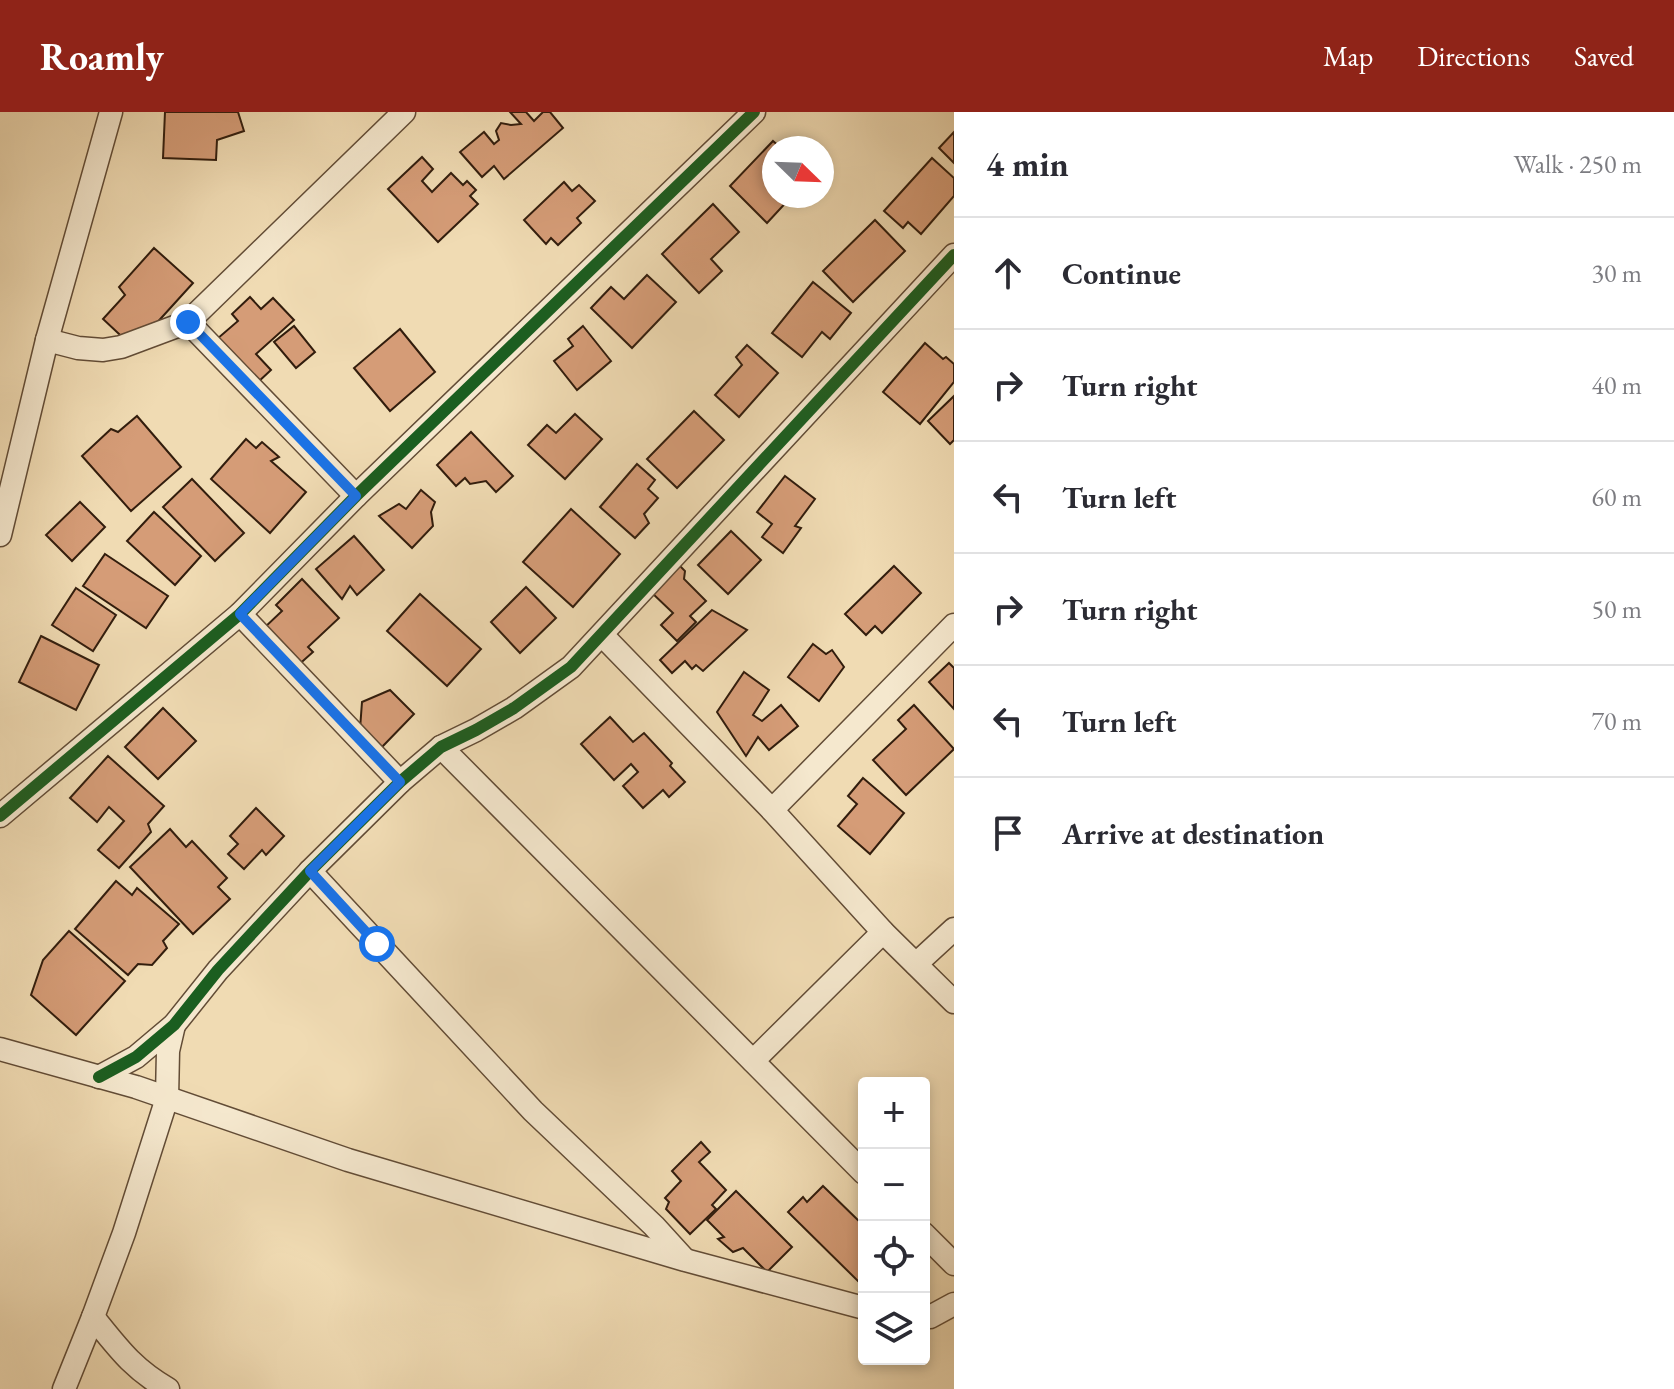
<!DOCTYPE html>
<meta charset="utf-8">
<style>
:root{--surface:#fff;--page:#f7f7f7;--text:#2b2b33;--muted:#7c7c81;--line:#e1e1e2;--accent:#8f2418}
body{margin:0;font-family:"EB Garamond",serif;background:var(--page);color:var(--text)}
.controls{position:absolute;right:24px;bottom:24px;display:grid;overflow:hidden;border-radius:8px;box-shadow:0 4px 12px #0003}
.controls button{width:72px;height:72px;display:grid;place-items:center;padding:0;border:0;border-bottom:2px solid var(--line);background:var(--surface);color:var(--text);font:40px sans-serif}
.compass{position:absolute;left:762px;top:24px;width:72px;height:72px;border-radius:50%;background:var(--surface);box-shadow:0 4px 12px #0003;rotate:113deg}
.stop{position:absolute;width:24px;height:24px;margin:-18px;border:6px solid #1a73e8;border-radius:50%;background:#fff}
.stop.end{background:#1a73e8;border-color:#fff;box-shadow:0 2px 8px #0008}
.list{margin:0;padding:0;list-style:none}
h2{display:flex;justify-content:space-between;align-items:center;height:104px;margin:0;padding:0 32px;font-size:34px}
h2 small{font-size:26px;font-weight:400;color:var(--muted)}
.list li{display:grid;grid-template-columns:52px 1fr auto;gap:24px;align-items:center;box-sizing:border-box;height:112px;padding:0 32px;border-top:2px solid var(--line)}
.list b{display:block;font-size:30px;white-space:nowrap}
.list em{font-size:26px;font-style:normal;color:var(--muted)}
.icon{flex:none;width:44px;height:44px;fill:none;stroke:currentColor;stroke-width:2;stroke-linecap:round;stroke-linejoin:round}
.map{position:relative;flex:none;width:954px;height:1277px;overflow:hidden}
header{display:flex;align-items:center;gap:48px;box-sizing:border-box;height:112px;padding:0 40px;background:var(--accent);color:#fff}
header strong{font-size:38px}
nav{display:flex;gap:44px;margin-inline-start:auto;font-size:28px}
main{display:flex}
aside{flex:1;background:var(--surface)}
.map>svg:first-child{display:block}
.building{fill:#d59c77;stroke:#321d0d;stroke-width:2}
.lines{fill:none;stroke-linecap:round;stroke-linejoin:round}
.minor-casing{stroke:#624c36;stroke-width:25}
.minor{stroke:#f5e8ce;stroke-width:22}
.cycleway-casing{stroke:#f5e8ce;stroke-width:17}
.cycleway{stroke:#1b5e20;stroke-width:12}
.route{stroke:#1a73e8;stroke-width:10}
</style>
<header>
<strong>Roamly</strong>
<nav><a>Map</a><a>Directions</a><a>Saved</a></nav>
</header>
<main>
<div class="map">
<svg width="954" height="1277" viewBox="0 0 954 1277">
<rect width="100%" height="100%" fill="#f0dbb3"/>
<filter id="stains"><feTurbulence type="fractalNoise" baseFrequency=".0025" numOctaves="4"/><feColorMatrix values="0 0 0 0 .2 0 0 0 0 .09 0 0 0 0 .02 0 0 0 .5 -.17"/></filter>
<radialGradient id="worn" r=".72"><stop offset=".6" stop-color="#630" stop-opacity="0"/><stop offset="1" stop-color="#630" stop-opacity=".3"/></radialGradient>
<g class="building">
<polygon points="165,0 238,0 244,19 217,28 216,48 163,46"/>
<polygon points="510,0 526,0 534,9 543,0 550,0 563,16 504,67 494,54 482,65 460,40 484,20 494,32 499,28 496,19 501,11 511,13 521,12"/>
<polygon points="954,20 954,51 939,36"/>
<polygon points="773,29 781,36 774,36 774,84 792,84 767,111 730,74"/>
<polygon points="422,45 433,57 422,69 432,80 451,61 463,73 467,69 476,78 470,84 478,92 438,130 388,77"/>
<polygon points="932,46 954,66 954,84 921,122 908,110 903,116 884,99"/>
<polygon points="564,70 572,79 579,73 595,89 577,106 581,111 558,133 551,126 546,132 524,108"/>
<polygon points="713,92 739,120 711,147 722,159 699,181 662,142"/>
<polygon points="875,108 905,139 853,190 823,159"/>
<polygon points="154,136 193,171 134,236 103,207 125,183 119,175"/>
<polygon points="647,163 676,190 632,236 591,196 611,175 624,187"/>
<polygon points="813,170 851,201 830,227 822,220 802,245 772,221"/>
<polygon points="250,185 261,197 273,186 294,208 256,242 271,258 257,271 217,227 238,209 232,202"/>
<polygon points="294,214 315,240 296,256 274,230"/>
<polygon points="583,214 611,249 577,278 554,249 573,234 568,227"/>
<polygon points="400,217 435,260 390,299 354,256"/>
<polygon points="925,231 943,247 946,245 954,252 954,270 920,312 883,280"/>
<polygon points="747,233 778,261 739,305 715,283 742,253 736,245"/>
<polygon points="954,284 954,328 950,332 928,309"/>
<polygon points="694,299 724,328 677,376 647,347"/>
<polygon points="575,302 602,327 565,367 528,333 547,313 556,321"/>
<polygon points="137,304 181,355 131,399 82,344 111,317 118,320"/>
<polygon points="471,320 513,364 496,380 486,369 470,372 465,366 456,374 437,353"/>
<polygon points="246,327 256,336 262,330 279,345 271,349 306,380 270,421 211,367"/>
<polygon points="637,352 655,368 648,377 658,386 644,402 649,411 635,426 600,395"/>
<polygon points="785,364 815,387 795,414 801,416 783,441 762,425 772,412 757,400"/>
<polygon points="192,367 244,421 215,449 163,395"/>
<polygon points="421,378 435,390 431,400 433,414 412,436 379,404 399,392 406,397"/>
<polygon points="80,390 105,415 72,449 46,423"/>
<polygon points="571,397 620,442 573,495 523,450"/>
<polygon points="154,400 201,444 175,473 127,429"/>
<polygon points="731,419 761,448 728,482 698,453"/>
<polygon points="354,424 384,458 357,483 350,474 342,487 316,457"/>
<polygon points="105,442 168,484 146,516 83,474"/>
<polygon points="678,452 685,459 684,467 706,489 690,504 696,510 677,529 661,513 673,501 651,480"/>
<polygon points="894,454 921,481 882,521 875,514 866,523 845,502"/>
<polygon points="302,467 339,506 308,535 313,540 295,556 264,516 282,499 276,493"/>
<polygon points="526,475 556,506 520,541 491,510"/>
<polygon points="76,476 116,503 93,539 52,513"/>
<polygon points="420,482 481,537 447,574 387,519"/>
<polygon points="712,498 747,518 703,559 696,553 692,557 685,549 672,561 660,548"/>
<polygon points="41,524 99,553 76,598 19,570"/>
<polygon points="813,532 826,542 832,538 844,555 819,589 788,565"/>
<polygon points="949,551 954,556 954,597 929,570"/>
<polygon points="744,560 769,578 753,603 762,609 781,593 798,614 769,638 758,625 746,644 717,600"/>
<polygon points="390,578 414,602 381,636 360,617 362,590"/>
<polygon points="914,593 954,637 906,683 873,648 906,617 898,608"/>
<polygon points="163,596 196,629 158,667 125,635"/>
<polygon points="610,605 633,630 644,621 672,651 670,654 685,670 669,685 663,678 643,696 623,674 638,660 631,652 614,668 581,632"/>
<polygon points="108,644 164,694 148,712 151,720 119,756 98,738 124,709 109,695 97,710 70,686"/>
<polygon points="863,666 904,701 870,742 838,714 857,692 848,684"/>
<polygon points="256,696 284,724 266,743 262,738 244,757 228,742 238,732 230,724"/>
<polygon points="170,717 186,735 192,729 227,766 218,775 230,787 193,822 130,755"/>
<polygon points="116,769 132,783 137,776 179,812 163,829 167,836 152,853 138,852 128,863 75,817"/>
<polygon points="69,819 125,869 76,923 31,883 43,848"/>
<polygon points="701,1030 710,1040 699,1050 726,1078 712,1093 716,1097 690,1122 666,1097 669,1090 665,1086 681,1069 672,1059"/>
<polygon points="823,1074 864,1114 863,1174 788,1100 803,1085 807,1090"/>
<polygon points="736,1079 792,1135 767,1160 743,1136 733,1140 718,1127 724,1125 707,1108"/>
</g>
<g class="lines">
<defs>
<g id="minor">
<polyline points="188,210 356,384"/>
<polyline points="47,228 78,236 103,238 121,235 188,210 404,0"/>
<polyline points="0,423 47,228 111,0"/>
<polyline points="240,502 400,670"/>
<polyline points="602,523 772,698 883,820 954,890"/>
<polyline points="441,635 864,1061"/>
<polyline points="772,698 954,513"/>
<polyline points="0,704 240,502 356,384 754,0"/>
<polyline points="310,759 533,999 654,1114 684,1147"/>
<polyline points="916,852 954,817"/>
<polyline points="0,937 136,975 348,1048 685,1148 864,1196"/>
<polyline points="753,949 883,820"/>
<polyline points="99,965 136,945 174,913 218,858 310,759 400,670 441,635 476,618 514,596 571,555 954,143"/>
<polyline points="924,1122 954,1152"/>
<path d="M93,1205c25,31 40,52 75,72"/>
<polyline points="924,1205 930,1205 954,1192"/>
<polyline points="64,1277 93,1205 124,1121 167,986 168,939 174,913"/>
</g>
</defs>
<use href="#minor" class="minor-casing"/>
<use href="#minor" class="minor"/>
<defs>
<g id="cycleway">
<polyline points="0,704 240,502 356,384 754,0"/>
<polyline points="99,965 136,945 174,913 218,858 310,759 400,670 441,635 476,618 514,596 571,555 954,143"/>
</g>
</defs>
<use href="#cycleway" class="cycleway-casing"/>
<use href="#cycleway" class="cycleway"/>
</g>
<g class="lines">
<polyline class="route" points="188,210 356,384 240,502 400,670 310,759 377,832"/>
</g>
<rect width="100%" height="100%" filter="url(#stains)"/>
<rect width="100%" height="100%" fill="url(#worn)"/>
</svg>
<div class="controls">
<button>+</button>
<button>−</button>
<button><svg class="icon" aria-label="locate" viewBox="0 0 24 24"><circle cx="12" cy="12" r="6"/><path d="M12 2v4M12 18v4M2 12h4M18 12h4"/></svg></button>
<button><svg class="icon" aria-label="layers" viewBox="0 0 24 24"><path d="M12 4l9 5-9 5-9-5zM3 14l9 5 9-5"/></svg></button>
</div>
<svg class="compass" viewBox="-18 -18 36 36"><path d="M0-13l5 13h-10z" fill="#e53935"/><path d="M0 13l5-13h-10z" fill="#7c7c81"/></svg>
<div class="stop" style="left:377px;top:832px"></div>
<div class="stop end" style="left:188px;top:210px"></div>
</div>
<aside>
<h2>4 min<small>Walk · 250 m</small></h2>
<ul class="list">
<li><svg class="icon" aria-label="ahead" viewBox="0 0 24 24"><path d="M12 20V5M6 11l6-6 6 6"/></svg><div><b>Continue</b></div><em>30 m</em></li>
<li><svg class="icon" aria-label="right" viewBox="0 0 24 24"><path d="M7 20v-9h11M14 6l5 5-5 5"/></svg><div><b>Turn right</b></div><em>40 m</em></li>
<li><svg class="icon" aria-label="left" viewBox="0 0 24 24"><path d="M17 20v-9H6M10 6l-5 5 5 5"/></svg><div><b>Turn left</b></div><em>60 m</em></li>
<li><svg class="icon" aria-label="right" viewBox="0 0 24 24"><path d="M7 20v-9h11M14 6l5 5-5 5"/></svg><div><b>Turn right</b></div><em>50 m</em></li>
<li><svg class="icon" aria-label="left" viewBox="0 0 24 24"><path d="M17 20v-9H6M10 6l-5 5 5 5"/></svg><div><b>Turn left</b></div><em>70 m</em></li>
<li><svg class="icon" aria-label="arrive" viewBox="0 0 24 24"><path d="M6 21V4h12l-3 4 3 4H6"/></svg><div><b>Arrive at destination</b></div></li>
</ul>
</aside>
</main>
